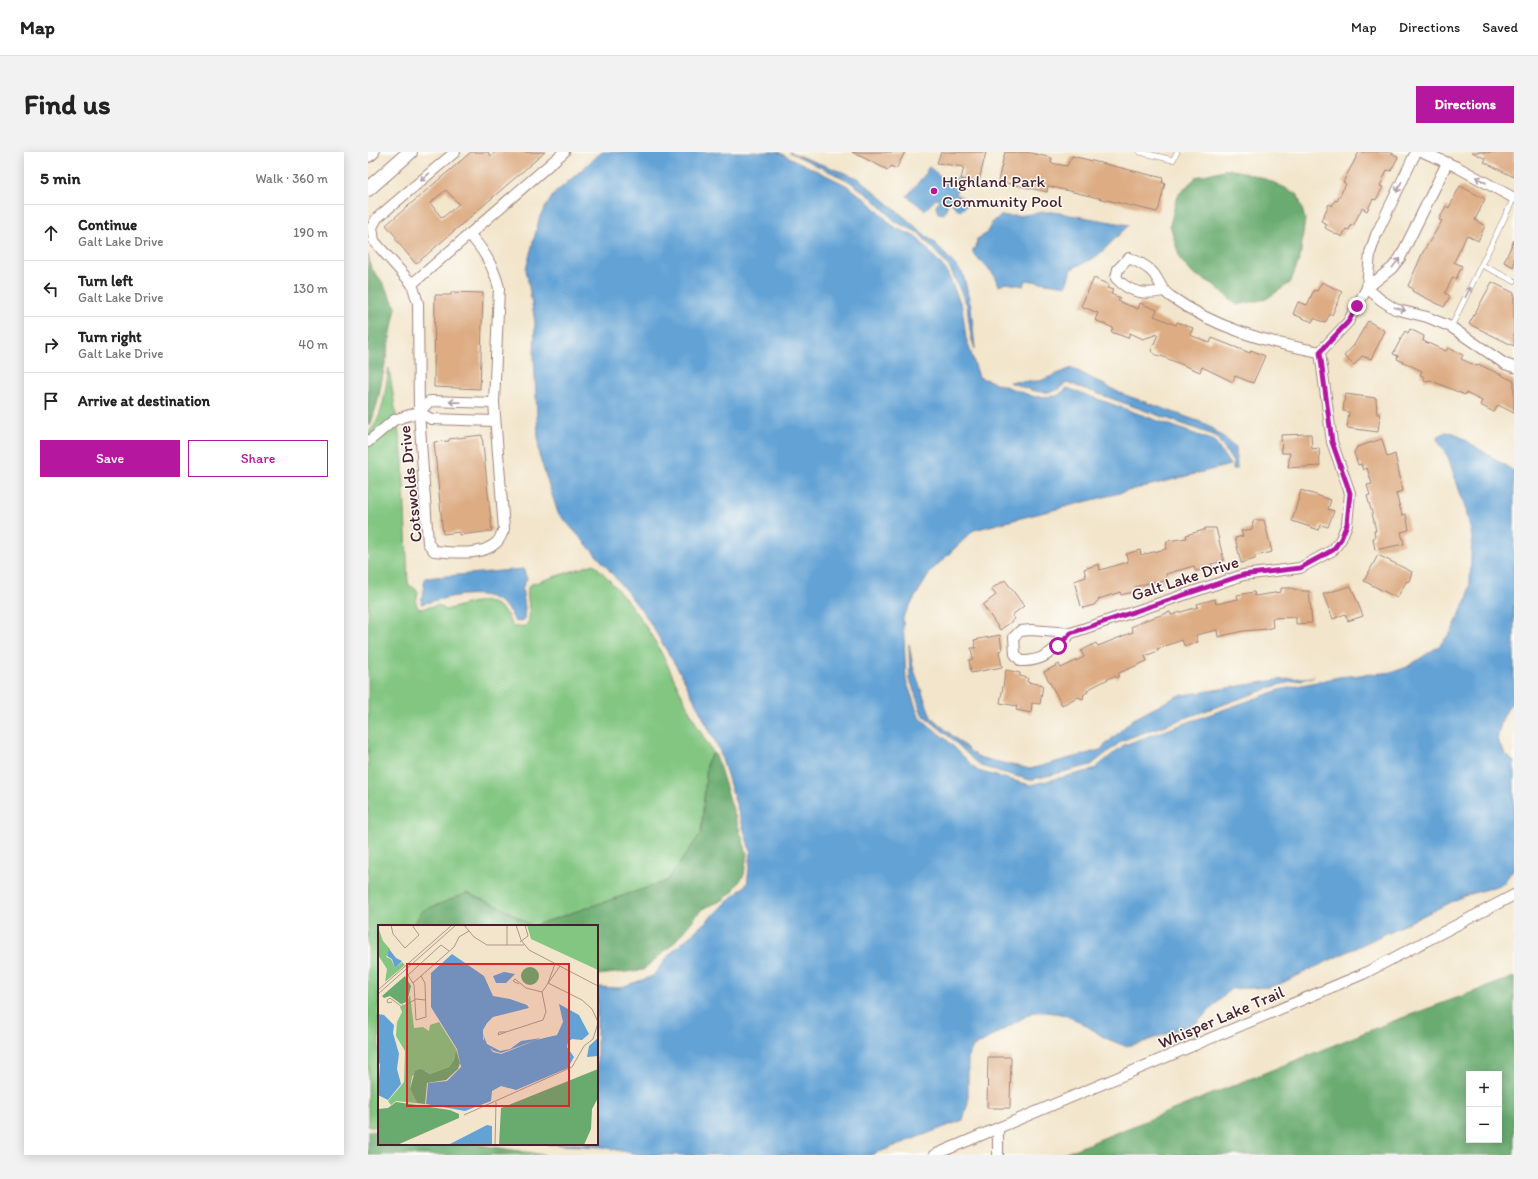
<!DOCTYPE html>
<meta charset="utf-8">
<style>
:root{--surface:#fff;--page:#f2f2f2;--text:#222;--muted:#767676;--line:#e0e0e0;--accent:#b5179e}
body{margin:0;font-family:Itim,sans-serif;background:var(--page);color:var(--text)}
.controls{position:absolute;right:12px;bottom:12px;display:grid;overflow:hidden;border-radius:0px;box-shadow:0 2px 10px #0003}
.controls button{width:36px;height:36px;display:grid;place-items:center;padding:0;border:0;border-bottom:1px solid var(--line);background:var(--surface);color:var(--text);font:20px sans-serif}
.stop{position:absolute;width:12px;height:12px;margin:-9px;border:3px solid #b5179e;border-radius:50%;background:#fff}
.stop.end{background:#b5179e;border-color:#fff;box-shadow:0 1px 4px #0008}
.list{margin:0;padding:0;list-style:none}
h2{display:flex;justify-content:space-between;align-items:center;height:52px;margin:0;padding:0 16px;font-size:17px}
h2 small{font-size:13px;font-weight:400;color:var(--muted)}
.list li{display:grid;grid-template-columns:26px 1fr auto;gap:12px;align-items:center;box-sizing:border-box;height:56px;padding:0 16px;border-top:1px solid var(--line)}
.list b{display:block;font-size:15px;white-space:nowrap}
.list p{margin:0;font-size:13px;white-space:nowrap;color:var(--muted)}
.list em{font-size:13px;font-style:normal;color:var(--muted)}
.actions{display:flex;gap:8px;padding:12px 16px}
.actions a{flex:1;padding:9px 0;border:1px solid var(--accent);border-radius:0px;text-align:center;font-size:14px;color:var(--accent)}
.actions .main{background:var(--accent);color:#fff}
.icon{flex:none;width:22px;height:22px;fill:none;stroke:currentColor;stroke-width:2;stroke-linecap:round;stroke-linejoin:round}
.map{position:relative;flex:none;width:1146px;height:1003px;overflow:hidden;border-radius:0px}
header{display:flex;align-items:center;gap:24px;box-sizing:border-box;height:56px;padding:0 20px;background:var(--surface);border-bottom:1px solid var(--line)}
header strong{font-size:19px}
nav{display:flex;gap:22px;margin-inline-start:auto;font-size:14px}
.intro{display:flex;align-items:center;justify-content:space-between;box-sizing:border-box;height:96px;padding:0 24px}
h1{margin:0;font-size:28px}
.button{padding:10px 18px;border-radius:0px;background:var(--accent);color:#fff;font-size:14px;font-weight:700}
main{display:flex;gap:24px;padding:0 24px}
aside{flex:1;background:var(--surface);border-radius:0px;box-shadow:0 2px 10px #0003}
.map>svg:first-child{display:block}
.green{fill:#82c681;stroke:#667256}
.forest{fill:#69ab6f;stroke:#5a654d;fill-rule:evenodd}
.water{fill:#62a2d5;stroke:#566080}
.building{fill:#ddac83;fill-rule:evenodd}
.lines{fill:none;stroke-linecap:round;stroke-linejoin:round}
.service-casing{stroke:#9e827b;stroke-width:6}
.minor-casing{stroke:#9e827b;stroke-width:12}
.secondary-casing{stroke:#9e827b;stroke-width:16}
.service{stroke:#fff;stroke-width:5}
.minor{stroke:#fff;stroke-width:10}
.secondary{stroke:#fff;stroke-width:14}
.oneway{stroke:#ae9aa0}
.route{stroke:#b5179e;stroke-width:5}
.poi-dot{fill:#b5179e;stroke:#fdfcf7;stroke-width:1.5}
.labels{text-anchor:middle;dominant-baseline:central;stroke-width:3;stroke-linejoin:round;paint-order:stroke}
.poi-label{font-size:17px;fill:#4a1f2b;stroke:#fdfcf7;text-anchor:start}
.street-label{font-size:17px;fill:#4a1f2b;stroke:#fdfcf7}
.inset-road{fill:none;stroke:#af968b;stroke-width:1}
.view{fill:#d62828;fill-opacity:0.15;stroke:#d62828;stroke-width:2}
.inset-edge{fill:none;stroke:#4a1f2b;stroke-width:2}
</style>
<header>
<strong>Map</strong>
<nav><a>Map</a><a>Directions</a><a>Saved</a></nav>
</header>
<div class="intro"><h1>Find us</h1><a class="button">Directions</a></div>
<main>
<aside>
<h2>5 min<small>Walk · 360 m</small></h2>
<ul class="list">
<li><svg class="icon" aria-label="ahead" viewBox="0 0 24 24"><path d="M12 20V5M6 11l6-6 6 6"/></svg><div><b>Continue</b><p>Galt Lake Drive</p></div><em>190 m</em></li>
<li><svg class="icon" aria-label="left" viewBox="0 0 24 24"><path d="M17 20v-9H6M10 6l-5 5 5 5"/></svg><div><b>Turn left</b><p>Galt Lake Drive</p></div><em>130 m</em></li>
<li><svg class="icon" aria-label="right" viewBox="0 0 24 24"><path d="M7 20v-9h11M14 6l5 5-5 5"/></svg><div><b>Turn right</b><p>Galt Lake Drive</p></div><em>40 m</em></li>
<li><svg class="icon" aria-label="arrive" viewBox="0 0 24 24"><path d="M6 21V4h12l-3 4 3 4H6"/></svg><div><b>Arrive at destination</b></div></li>
</ul>
<div class="actions"><a class="main">Save</a><a>Share</a></div>
</aside>
<div class="map">
<svg width="1146" height="1003" viewBox="0 0 1146 1003">
<rect width="100%" height="100%" fill="#fdfcf7"/>
<filter id="ink" filterUnits="userSpaceOnUse"><feTurbulence type="fractalNoise" baseFrequency=".025" numOctaves="2"/><feDisplacementMap in="SourceGraphic" scale="8" xChannelSelector="R" yChannelSelector="G"/><feConvolveMatrix kernelMatrix="1 2 1 2 8 2 1 2 1" color-interpolation-filters="sRGB"/></filter>
<filter id="wash" filterUnits="userSpaceOnUse"><feTurbulence type="fractalNoise" baseFrequency=".012" numOctaves="4" result="noise"/><feDisplacementMap in="SourceGraphic" scale="16" xChannelSelector="R" yChannelSelector="G"/><feGaussianBlur stdDeviation="0.9" result="paint"/><feColorMatrix in="noise" values="0 0 0 0 0 0 0 0 0 0 0 0 0 0 0 0 0 1.4 0 .05"/><feComposite in="paint" operator="in"/></filter>
<g filter="url(#wash)">
<rect width="100%" height="100%" fill="#f2e5cb"/>
<path class="green" d="M21,216l14,92 5,124 10,7 -2,12 2,5 3,1 17,-4 8,5c23,-6 44,-18 61,5 2,4 3,8 6,12l12,-1c10,-7 -1,-30 4,-41l65,-21c24,24 45,50 62,79 20,36 34,75 57,109l-6,11 -6,70 -34,48 -134,45 -35,-20 -76,5 -9,15h-34v201l-11,-1v-694c15,-9 18,-47 21,-64z"/>
<g class="forest">
<path d="M860,17c27,5 46,12 70,26l7,24 -2,15 -3,24 -10,25 -24,16 -29,6 -24,-21 -21,-11 -12,-14 -10,-34 7,-29 19,-19z"/>
<polygon points="0,102 3,116 13,128 28,155 10,248 3,272 0,274"/>
<polygon points="345,600 348,604 379,702 376,723 364,740 355,748 334,757 304,793 275,818 229,823 229,774 45,774 54,759 99,741 130,754 165,774 299,729 333,681 339,611"/>
<path d="M1146,825v178h-453l330,-133zM1101,922h30v66h-30z"/>
<polygon points="0,979 11,980 11,992 106,992 177,1003 0,1003"/>
</g>
<g class="water">
<path d="M234,0h176l68,33 22,16 26,26 22,10 30,33 16,37 4,31 13,39 56,20 22,-1 10,-8 147,53 16,24 -256,65 -43,41 -28,46 3,63 13,37 29,24 30,30 52,14 63,-15 31,-25 155,-55 60,-13 54,-5 14,-5 32,-21 13,-15 16,-35 2,-14 2,-45 -6,-27 -18,-53 -10,-16 -1,-4 9,-5 8,1 60,38v230c-11,11 -14,24 -17,39l9,15 8,7v106l-11,16 -39,12 -184,88 -11,3 -38,2 -33,33 -57,21 -16,3 -20,-8 -26,-17 -18,-7 -15,-2h-13l-61,36 -4,10v44l-5,18 -92,35h-230l-38,-8 -56,-3h50v-157l22,1 34,-12 17,-22 77,-70 4,-31 -32,-104 -37,-73 -36,-60 -40,-50 -48,-53 -19,-58 -5,-98 1,-35 -9,-53 14,-53 14,-22z"/>
<polygon points="421,0 490,26 569,93 595,122 603,155 607,197 603,185 599,153 582,116 551,81 528,70 503,45 481,29"/>
<polygon points="561,15 582,32 587,27 591,26 593,34 587,41 596,47 599,53 595,57 591,59 581,49 576,62 570,61 568,54 571,48 569,46 557,58 539,44 559,20 558,19"/>
<path d="M676,60h9l76,13c-11,10 -21,22 -32,31 -6,4 -18,9 -26,13l-5,17 -40,-6 -2,6 -18,-3 -7,3c-3,-14 -18,-23 -26,-33v-4l3,-1 1,-9 9,-5 7,-13 8,-5h17z"/>
<path d="M704,216l48,25 86,31 30,23 1,22h-4v-7l-17,-26 -148,-53c-6,1 -8,7 -14,8 -15,4 -30,-3 -44,-9l30,-1z"/>
<path d="M155,417l4,10 -5,9 3,19 -1,13 -9,2c-16,-41 -61,-26 -94,-18l4,-26z"/>
<polygon points="541,492 545,515 563,565 609,605 662,617 732,598 764,568 809,544 909,528 946,525 910,533 755,588 723,613 662,628 612,614 583,586 554,562 542,527"/>
</g>
<g id="blocks">
<g class="building">
<path d="M103,0h17l3,4 5,-4h49l-129,112 -21,-25 2,-1 -11,-13zM78,38l13,14 -17,14 -12,-15z"/>
<polygon points="484,0 537,0 528,17 523,14 520,18"/>
<polygon points="573,0 618,0 611,29 593,27 596,15 569,11"/>
<polygon points="637,0 659,0 684,6 683,11 699,14 704,4 795,26 794,31 797,31 791,56 789,60 680,34 679,40 630,29"/>
<polygon points="991,0 1022,0 1030,5 1023,19 1019,18 1012,34 1015,35 1008,48 1005,47 999,59 994,56 985,74 983,73 981,78 978,77 974,85 957,76 959,72 953,69 961,52 964,54 967,48 969,49 978,32 975,30"/>
<polygon points="1104,0 1146,0 1146,25 1116,10 1118,7"/>
<polygon points="1092,34 1117,47 1107,68 1117,74 1110,89 1099,83 1086,110 1094,114 1088,127 1085,125 1077,141 1082,144 1076,155 1044,139 1045,137 1040,134 1055,100 1074,69 1071,68 1078,54 1081,56"/>
<polygon points="1146,88 1146,115 1136,110"/>
<polygon points="726,126 741,133 739,136 745,138 743,142 752,146 750,149 770,157 772,151 789,158 786,164 808,173 809,170 825,176 822,183 842,191 844,186 882,201 883,198 897,204 885,231 867,224 865,230 834,215 832,220 793,204 788,203 783,199 790,182 775,187 762,181 760,186 743,180 745,176 727,168 730,161 713,154"/>
<polygon points="954,130 974,140 964,163 962,162 957,171 946,166 944,170 925,162 930,150 939,153 946,138 949,139"/>
<polygon points="1124,130 1146,141 1146,194 1101,172"/>
<polygon points="83,140 115,141 112,237 66,235 67,143 83,143"/>
<polygon points="1000,169 1017,179 1003,207 994,204 986,213 976,204 986,193"/>
<polygon points="1042,177 1056,184 1055,189 1078,199 1080,196 1095,203 1093,207 1109,214 1110,212 1146,229 1146,261 1130,253 1126,260 1112,253 1114,249 1098,241 1097,243 1062,228 1056,229 1056,225 1052,223 1054,219 1029,207 1030,204 1025,202 1037,179 1040,181"/>
<polygon points="977,242 1008,246 1009,262 1012,262 1010,280 979,276 981,260 975,259"/>
<polygon points="943,282 944,297 951,296 952,314 920,316 922,301 914,301 913,283"/>
<polygon points="114,283 124,379 91,383 91,380 75,382 66,290 81,289 81,287"/>
<polygon points="1014,287 1019,305 1027,302 1035,339 1028,341 1034,363 1038,362 1041,378 1033,380 1036,392 1007,398 1005,386 1007,385 1006,379 1008,379 1004,361 999,344 1002,343 999,333 1004,332 999,316 995,318 993,312 990,313 986,301 989,295"/>
<polygon points="933,338 963,348 960,357 966,359 960,375 953,373 951,378 924,369"/>
<polygon points="888,368 896,368 904,400 887,404 887,407 873,411 867,386 875,384 873,379 884,377 885,369"/>
<polygon points="837,376 848,376 856,409 843,412 844,416 827,419 826,414 798,422 799,428 788,431 787,429 767,435 769,439 753,443 752,440 731,447 726,453 715,456 713,454 706,429 718,425 716,417 731,412 732,418 760,410 758,402 772,398 773,403 798,397 799,389 819,386 818,383 836,378"/>
<polygon points="1010,403 1044,420 1041,429 1038,430 1029,446 996,429"/>
<polygon points="637,428 656,454 644,463 647,467 632,478 615,453 628,443 623,437"/>
<polygon points="983,434 995,464 980,469 977,462 965,467 955,442"/>
<polygon points="913,436 924,436 925,437 931,438 931,439 941,439 944,471 928,472 928,465 904,466 905,475 899,477 875,479 850,485 849,478 828,483 830,490 819,494 816,493 814,488 789,497 790,499 777,504 779,509 751,521 750,526 746,524 719,538 720,540 716,542 715,547 710,545 694,553 676,520 691,512 693,516 716,505 713,499 728,491 730,494 765,480 763,475 778,468 802,460 803,463 830,455 829,452 847,447 848,452 870,447 869,443 886,440 887,444 913,440"/>
<polygon points="632,483 634,498 631,499 634,515 603,521 601,508 605,507 603,496 608,496 606,488"/>
<polygon points="638,518 652,521 652,524 660,526 659,530 675,533 672,552 664,551 663,561 648,558 649,554 632,551"/>
<polygon points="620,905 643,905 642,956 619,956"/>
</g>
</g>
</g>
<g filter="url(#ink)">
<use href="#blocks" fill-opacity="0" stroke="#9e827b" stroke-width="1"/>
<g class="lines">
<defs>
<g id="service">
<polyline points="772,0 805,8 809,0"/>
<polyline points="1114,113 1146,129"/>
<polyline points="1083,175 1146,46"/>
</g>
<g id="minor">
<path d="M87,0l-78,66 -5,9 2,14 38,43 6,19 1,109 9,131 6,8c19,1 46,6 62,-8 4,-3 6,-10 8,-14l-10,-126 5,-115c-5,-21 -15,-38 -30,-54"/>
<polyline points="1055,0 1089,15 1146,46"/>
<polyline points="44,132 196,0"/>
<polyline points="999,136 1013,148 1027,157 1059,165 1083,175 1137,212 1146,215"/>
<polyline points="999,136 1002,101 1008,83 1048,0"/>
<path d="M795,139c-19,4 -33,2 -47,-13l2,-9 11,-11c9,4 19,8 25,16 6,8 7,16 16,22 45,32 96,46 150,56"/>
<polyline points="51,260 63,267 127,269"/>
<polyline points="0,290 26,268 51,260 62,249 126,251"/>
<path d="M703,481c-16,16 -26,29 -50,28l-6,-7 -1,-17 6,-6 11,-1 40,3 172,-58 57,-7 33,-18 8,-11 6,-15 3,-31 -18,-51 -12,-90 28,-30 19,-34 25,-20 8,-10 47,-95"/>
<polyline points="566,1003 995,822 1146,743"/>
<polyline points="630,1003 630,977"/>
</g>
<g id="secondary">
<polyline points="0,3 4,0"/>
<polyline points="0,37 42,0"/>
</g>
</defs>
<use href="#service" class="service-casing"/>
<use href="#minor" class="minor-casing"/>
<use href="#secondary" class="secondary-casing"/>
<use href="#service" class="service"/>
<use href="#minor" class="minor"/>
<use href="#secondary" class="secondary"/>
</g>
<defs><path id="oneway-shaft" d="M-6 0H5M1.5-3L5.5 0L1.5 3" fill="none" stroke-width="1.6" stroke-linecap="round" stroke-linejoin="round"/></defs>
<g class="oneway">
<use href="#oneway-shaft" transform="translate(57 25) rotate(139)"/>
<use href="#oneway-shaft" transform="translate(1113 28) rotate(-150)"/>
<use href="#oneway-shaft" transform="translate(1031 35) rotate(116)"/>
<use href="#oneway-shaft" transform="translate(1028 111) rotate(-52)"/>
<use href="#oneway-shaft" transform="translate(1100 140) rotate(-63)"/>
<use href="#oneway-shaft" transform="translate(1032 157) rotate(18)"/>
<use href="#oneway-shaft" transform="translate(87 250) rotate(-178)"/>
</g>
</g>
<g class="lines" filter="url(#ink)">
<polyline class="route" points="690,494 703,481 875,423 932,416 965,398 973,387 979,372 982,341 964,290 952,200 980,170 989,154"/>
</g>
<circle class="poi-dot" cx="566" cy="39" r="4"/>
<g class="labels">
<g class="poi-label">
<text x="574" y="29">Highland Park<tspan x="574" dy="20">Community Pool</tspan></text>
</g>
<g class="street-label">
<text transform="translate(42 332) rotate(-96)">Cotswolds Drive</text>
<text transform="translate(817 426) rotate(-18)">Galt Lake Drive</text>
<text transform="translate(853 865) rotate(-23)">Whisper Lake Trail</text>
</g>
</g>
<g transform="translate(10 773)">
<rect width="220" height="220" fill="#f2e5cb"/>
<path d="M220,0v45l-67,-31 -4,-14zM0,2l5,14 7,8 -4,8 5,2 4,9 7,-6 3,3 -20,17 2,-13 -9,-14zM32,70l4,33 9,-1 6,4 1,-6 9,-3 17,27 -2,11 -5,7 -19,7 -5,-3 -13,5 -2,13 7,14 -21,-2 -5,4 -3,-4 16,-19 1,-31 -9,-15 1,-14 5,-10 -2,-5 3,-2 -6,-3 8,3z" fill="#82c681"/>
<path d="M143 51a9 9 0 1 1 18 0a9 9 0 1 1-18 0ZM27,51l6,10 -4,16 -6,2 -11,-8 -6,2 -2,-2zM78,124l4,14 -2,6 -12,11 -19,3 -2,21 -8,-1 -7,-14 5,-18 6,-2 9,5 19,-7 5,-7zM220,144v29l-6,11 -1,20 -7,16h-85l2,-37zM18,177l54,8 9,4v4l-62,27h-19v-36l10,-1z" fill="#69ab6f"/>
<path d="M11,24l7,9 6,3 -7,7 -3,-9 -5,-3zM74,29l32,22 9,20 17,3 17,6 2,3 -36,9 -6,6 -4,7v9l10,13 8,2 8,-3 27,-11 21,-5 6,-13 -4,-18 20,11 10,19 -7,6 -10,-1 -4,3 -1,5 7,10 -6,11 -52,22 -15,-4 -9,5 -1,10 -26,10 -39,-7 2,-21 19,-2 14,-14 -4,-18 -26,-42v-34zM126,47l11,2 -9,9h-10l-3,-7zM0,89l6,1 10,10 -1,8 6,21 -2,15 4,15 -13,16 -10,-5 2,-31 -2,-2zM105,109l4,10 13,7 10,-2 11,-8 20,-3 -40,15 -7,-2 -9,-7zM220,113v18l-11,1 2,-11zM109,200l5,1v19h-44z" fill="#62a2d5"/>
<path class="inset-road" d="M13,0l2,9 12,14 14,-13 -7,-10M86,0l10,12 13,8h37M138,0l5,15 8,10 69,36M142,17l8,-6 -3,-11M129,20v-20M43,51l4,7 1,34 -10,3 -2,-35 -6,-10 33,-30 8,6M35,58l41,-36 5,-10 10,-6M170,58l34,17 10,9 6,13M170,58l7,-19M141,59l-6,-3 2,-2 11,9 16,4M0,65l74,-65M0,69l78,-69M14,77l-4,1 -1,-3 3,-2 12,9 14,-8 9,1M128,107l-8,3 1,-3h7l37,-12 3,-8 -4,-20 18,-26M86,190l108,-48 12,-21 9,-7 5,-16M117,220l1,-43"/>
<path class="view" d="M29,39h162v142h-162z"/>
<rect width="220" height="220" class="inset-edge"/>
</g>
</svg>
<div class="controls">
<button>+</button>
<button>−</button>
</div>
<div class="stop" style="left:690px;top:494px"></div>
<div class="stop end" style="left:989px;top:154px"></div>
</div>
</main>
